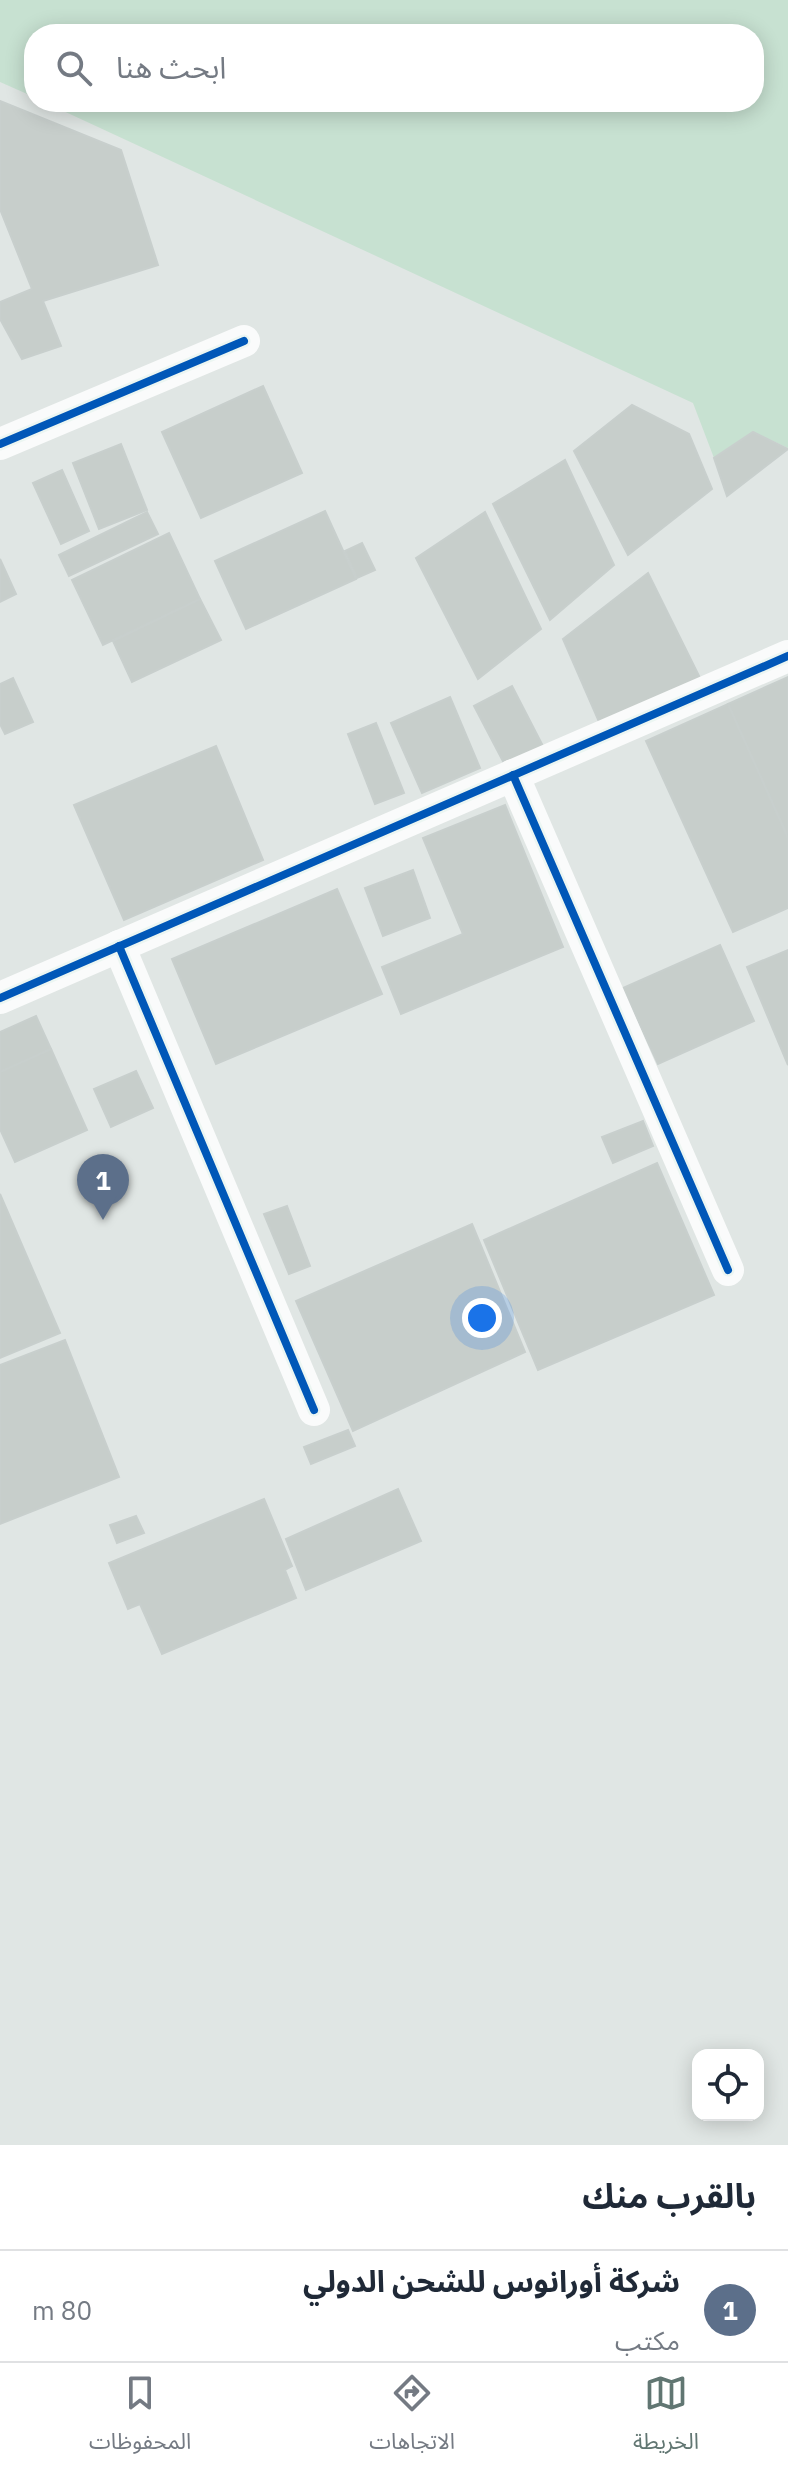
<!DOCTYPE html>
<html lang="ar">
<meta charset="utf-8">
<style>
:root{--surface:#fff;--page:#f2f2f3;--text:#1f2937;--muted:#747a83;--line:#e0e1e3;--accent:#617672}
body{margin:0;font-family:"IBM Plex Sans","Noto Sans Arabic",sans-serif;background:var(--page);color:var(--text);direction:rtl}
.controls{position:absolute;right:24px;bottom:24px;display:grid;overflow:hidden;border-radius:16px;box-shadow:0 4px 20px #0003}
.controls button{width:72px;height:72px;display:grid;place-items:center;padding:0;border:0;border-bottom:2px solid var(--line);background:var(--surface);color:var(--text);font:40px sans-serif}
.you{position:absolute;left:482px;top:1318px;width:28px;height:28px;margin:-20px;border:6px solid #fff;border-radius:50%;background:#1a73e8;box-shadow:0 0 0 12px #1a73e833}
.badge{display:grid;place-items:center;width:52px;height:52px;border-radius:50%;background:var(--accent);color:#fff;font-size:26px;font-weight:700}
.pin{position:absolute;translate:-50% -66px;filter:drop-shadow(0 2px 4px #0008)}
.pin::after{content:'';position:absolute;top:42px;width:28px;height:24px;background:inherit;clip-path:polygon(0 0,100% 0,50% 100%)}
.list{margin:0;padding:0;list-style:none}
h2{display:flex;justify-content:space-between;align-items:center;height:104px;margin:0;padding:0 32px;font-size:34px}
h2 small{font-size:26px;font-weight:400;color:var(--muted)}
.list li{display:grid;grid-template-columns:52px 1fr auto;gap:24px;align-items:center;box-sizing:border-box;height:112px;padding:0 32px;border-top:2px solid var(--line)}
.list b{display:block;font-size:30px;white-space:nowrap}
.list p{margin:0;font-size:26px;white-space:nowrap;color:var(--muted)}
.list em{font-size:26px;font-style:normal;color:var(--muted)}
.icon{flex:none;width:44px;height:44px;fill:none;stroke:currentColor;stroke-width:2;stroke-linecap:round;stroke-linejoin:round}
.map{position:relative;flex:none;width:788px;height:2145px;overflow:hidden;direction:ltr}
.search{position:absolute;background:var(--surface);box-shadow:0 4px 20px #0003;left:24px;right:24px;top:24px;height:88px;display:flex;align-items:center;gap:20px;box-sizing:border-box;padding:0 28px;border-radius:32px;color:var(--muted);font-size:30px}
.sheet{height:216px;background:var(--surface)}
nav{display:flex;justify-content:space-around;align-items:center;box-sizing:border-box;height:112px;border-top:2px solid var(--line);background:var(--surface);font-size:22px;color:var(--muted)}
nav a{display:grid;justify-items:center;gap:4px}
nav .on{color:var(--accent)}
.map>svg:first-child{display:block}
.green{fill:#c7e1d1}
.building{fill:#c7cecb;stroke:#c8cfcd;stroke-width:2}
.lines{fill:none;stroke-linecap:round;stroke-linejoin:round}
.minor{stroke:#fafbfb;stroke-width:32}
.cycleway-casing{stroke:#ecf6f2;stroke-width:13}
.cycleway{stroke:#0057b8;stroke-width:8}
</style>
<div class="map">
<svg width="788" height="2145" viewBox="0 0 788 2145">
<rect width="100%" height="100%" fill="#e0e6e4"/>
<polygon class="green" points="0,0 788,0 788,448 753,432 714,458 693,403 44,102 754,102 754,34 34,34 34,97 0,82"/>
<g class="building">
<polygon points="0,101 121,150 158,265 43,301 61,346 22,359 0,319 0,302 32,289 0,209"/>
<polygon points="263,386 302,473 201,518 162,432"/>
<polygon points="632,405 689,434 712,489 628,555 574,451"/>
<polygon points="753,432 788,449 727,496 714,458"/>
<polygon points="121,444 147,510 99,529 73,463"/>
<polygon points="565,460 614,565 550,620 493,504"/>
<polygon points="62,470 89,531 61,544 33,483"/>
<polygon points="325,511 356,579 246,629 215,561"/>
<polygon points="147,512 158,534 69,576 59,555"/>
<polygon points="485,512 541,629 478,679 416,558"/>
<polygon points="169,533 200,599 103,645 72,580"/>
<polygon points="362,543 375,570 357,578 345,551"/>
<polygon points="0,559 16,594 0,602"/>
<polygon points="648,573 704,686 603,731 563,639"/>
<polygon points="200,599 221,640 132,682 113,641"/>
<polygon points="788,677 788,837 728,704"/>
<polygon points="13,678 33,722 5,734 0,724 0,684"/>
<polygon points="512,686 544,748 506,767 474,706"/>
<polygon points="450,697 480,768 422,793 391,723"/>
<polygon points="728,704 788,838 788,908 733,932 646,741"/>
<polygon points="376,723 404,793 375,804 348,734"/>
<polygon points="216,746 263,860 124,920 74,805"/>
<polygon points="505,805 563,947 401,1014 382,967 463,934 423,838"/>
<polygon points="413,870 430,918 383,936 365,888"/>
<polygon points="337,889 382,994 216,1064 172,959"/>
<polygon points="720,945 754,1021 658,1064 623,988"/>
<polygon points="788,950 788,1065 747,967"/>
<polygon points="36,1016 51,1049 0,1072 0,1032"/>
<polygon points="51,1049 87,1130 15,1162 0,1129 0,1072"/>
<polygon points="136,1071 153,1108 111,1127 94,1089"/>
<polygon points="643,1121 653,1146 613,1163 602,1137"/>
<polygon points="657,1163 714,1295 538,1370 484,1240"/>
<polygon points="0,1194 60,1333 0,1358"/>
<polygon points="287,1206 310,1266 289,1274 264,1214"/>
<polygon points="472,1224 525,1352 353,1431 296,1301"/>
<polygon points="65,1340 119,1477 0,1524 0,1365"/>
<polygon points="348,1430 355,1446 311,1464 304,1447"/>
<polygon points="398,1489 421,1541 306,1590 286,1539"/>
<polygon points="264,1499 292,1566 285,1570 296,1598 162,1654 140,1604 128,1609 109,1563"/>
<polygon points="136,1516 144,1533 117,1543 110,1525"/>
</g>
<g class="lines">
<g class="minor">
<polyline points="0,444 244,341"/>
<polyline points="513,775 728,1270"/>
<polyline points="119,946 314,1410"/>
<polyline points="0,998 788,656"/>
</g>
<defs>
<g id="cycleway">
<polyline points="0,444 244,341"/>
<polyline points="513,775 728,1270"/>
<polyline points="119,946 314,1410"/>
<polyline points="0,998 788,656"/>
</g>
</defs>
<use href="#cycleway" class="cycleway-casing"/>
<use href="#cycleway" class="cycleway"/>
</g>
</svg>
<div class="controls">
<button><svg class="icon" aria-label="locate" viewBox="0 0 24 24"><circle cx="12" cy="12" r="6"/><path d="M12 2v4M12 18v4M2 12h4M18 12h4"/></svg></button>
</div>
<div class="you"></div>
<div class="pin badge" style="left:103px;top:1220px;background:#5c6f8a">1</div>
<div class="search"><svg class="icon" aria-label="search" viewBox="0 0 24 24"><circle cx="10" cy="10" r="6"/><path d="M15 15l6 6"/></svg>ابحث هنا</div>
</div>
<section class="sheet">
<h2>بالقرب منك<small></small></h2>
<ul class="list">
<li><span class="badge" style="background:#5c6f8a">1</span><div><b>شركة أورانوس للشحن الدولي</b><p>مكتب</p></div><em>80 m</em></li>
</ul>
</section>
<nav>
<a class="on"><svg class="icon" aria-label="map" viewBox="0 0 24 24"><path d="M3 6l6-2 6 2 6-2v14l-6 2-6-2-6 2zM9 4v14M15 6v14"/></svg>الخريطة</a>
<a><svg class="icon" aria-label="directions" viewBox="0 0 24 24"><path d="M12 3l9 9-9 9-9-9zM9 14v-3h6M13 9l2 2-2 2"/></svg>الاتجاهات</a>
<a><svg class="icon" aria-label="saved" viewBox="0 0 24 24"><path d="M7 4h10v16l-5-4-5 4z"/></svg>المحفوظات</a>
</nav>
